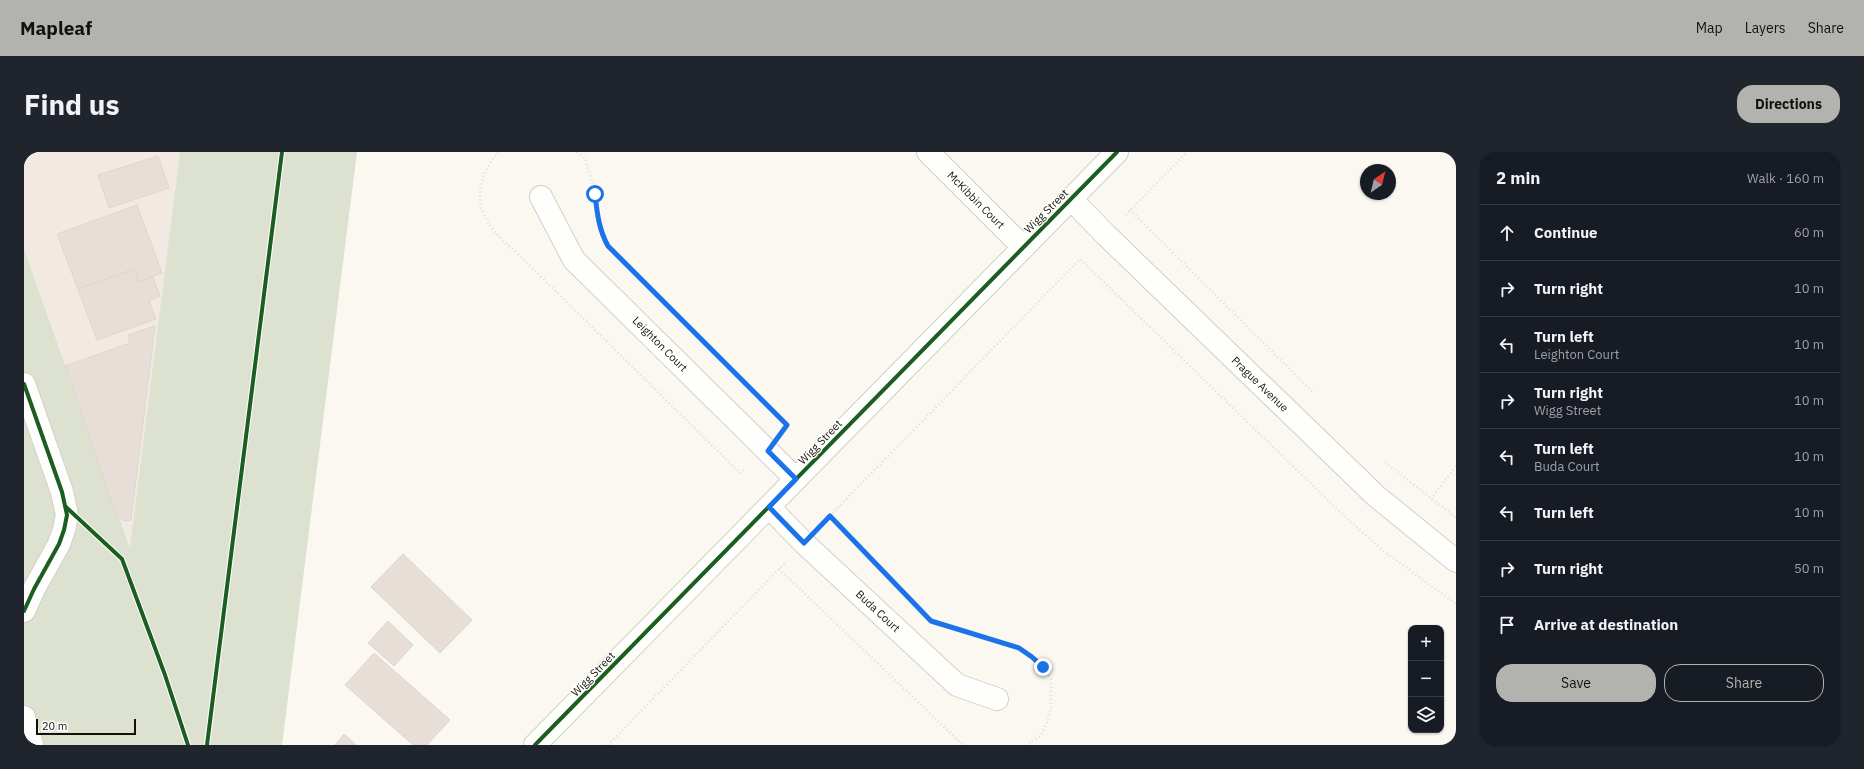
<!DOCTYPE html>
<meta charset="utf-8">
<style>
:root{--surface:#171b24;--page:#20242c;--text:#f1f3f6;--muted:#9ea1a6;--line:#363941;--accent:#b2b2af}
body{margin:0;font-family:"IBM Plex Sans",sans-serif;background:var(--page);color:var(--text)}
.controls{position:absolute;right:12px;bottom:12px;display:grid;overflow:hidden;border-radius:8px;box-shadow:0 1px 3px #0004}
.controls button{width:36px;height:36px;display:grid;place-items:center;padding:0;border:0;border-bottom:1px solid var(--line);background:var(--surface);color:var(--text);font:20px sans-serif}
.compass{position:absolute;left:1336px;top:12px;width:36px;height:36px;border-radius:50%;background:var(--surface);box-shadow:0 1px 3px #0004;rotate:35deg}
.scale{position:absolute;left:12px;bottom:10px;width:100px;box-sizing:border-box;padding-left:4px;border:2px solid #141206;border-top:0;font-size:11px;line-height:14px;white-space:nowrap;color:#141206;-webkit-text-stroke:3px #fff;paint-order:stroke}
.stop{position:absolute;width:12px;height:12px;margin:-9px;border:3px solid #1a73e8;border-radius:50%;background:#fff}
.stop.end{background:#1a73e8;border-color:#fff;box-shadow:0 1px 4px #0008}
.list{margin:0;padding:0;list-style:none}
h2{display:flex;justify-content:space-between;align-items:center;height:52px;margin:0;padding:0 16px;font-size:17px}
h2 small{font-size:13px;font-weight:400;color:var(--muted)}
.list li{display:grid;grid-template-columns:26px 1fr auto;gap:12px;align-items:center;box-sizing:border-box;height:56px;padding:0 16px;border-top:1px solid var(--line)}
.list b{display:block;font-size:15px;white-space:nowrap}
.list p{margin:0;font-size:13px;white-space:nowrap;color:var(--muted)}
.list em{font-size:13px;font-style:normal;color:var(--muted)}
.actions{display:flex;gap:8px;padding:12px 16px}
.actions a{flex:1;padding:9px 0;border:1px solid var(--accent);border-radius:16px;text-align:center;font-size:14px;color:var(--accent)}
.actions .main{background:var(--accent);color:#111}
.icon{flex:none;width:22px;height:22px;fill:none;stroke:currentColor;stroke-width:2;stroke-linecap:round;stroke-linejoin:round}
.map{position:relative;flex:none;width:1432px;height:593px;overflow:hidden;border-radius:16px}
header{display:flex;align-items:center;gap:24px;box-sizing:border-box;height:56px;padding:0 20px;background:var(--accent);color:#111}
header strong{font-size:19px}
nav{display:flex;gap:22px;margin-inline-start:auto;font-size:14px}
.intro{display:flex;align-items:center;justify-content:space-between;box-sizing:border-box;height:96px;padding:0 24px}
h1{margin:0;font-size:28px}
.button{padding:10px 18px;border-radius:16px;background:var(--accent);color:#111;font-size:14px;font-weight:700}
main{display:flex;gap:24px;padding:0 24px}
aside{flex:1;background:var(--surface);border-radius:16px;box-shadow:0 1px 3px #0004}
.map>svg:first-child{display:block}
.commercial{fill:#f2e9e3}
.green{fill:#dde2d0}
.building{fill:#e7ded7;stroke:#ddd6d0}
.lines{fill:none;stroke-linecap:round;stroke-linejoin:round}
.minor-casing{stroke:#d2d0c6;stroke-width:24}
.major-casing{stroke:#d2d0c6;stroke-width:24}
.path{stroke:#ddddda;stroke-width:2.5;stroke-dasharray:1 3;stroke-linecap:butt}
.minor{stroke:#fefefd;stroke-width:22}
.major{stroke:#fefefd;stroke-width:22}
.cycleway-casing{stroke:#fff;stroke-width:6}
.cycleway{stroke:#1b5e20;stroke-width:4}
.route{stroke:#1a73e8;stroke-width:5}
.labels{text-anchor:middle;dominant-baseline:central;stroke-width:3;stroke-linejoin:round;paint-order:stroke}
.street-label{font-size:11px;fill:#141206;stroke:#fff}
</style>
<header>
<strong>Mapleaf</strong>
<nav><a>Map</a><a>Layers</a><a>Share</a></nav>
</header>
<div class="intro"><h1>Find us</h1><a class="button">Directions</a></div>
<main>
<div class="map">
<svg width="1432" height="593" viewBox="0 0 1432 593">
<rect width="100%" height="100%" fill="#faf8f1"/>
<polygon class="commercial" points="0,0 156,0 107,396 0,97"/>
<polygon class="green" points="156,0 333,0 258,593 0,593 0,97 106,395"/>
<g class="building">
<polygon points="134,4 145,36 85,56 74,23"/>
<polygon points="113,53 138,121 115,130 110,117 54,137 33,82"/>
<polygon points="110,117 115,130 129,125 136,144 125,149 132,167 73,188 54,137"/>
<polygon points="131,174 107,368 101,369 93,365 41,214 106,191 104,183"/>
<polygon points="379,402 448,468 416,501 347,435"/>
<polygon points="364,469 389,493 370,514 344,491"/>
<polygon points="350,501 426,568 403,593 389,593 321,533"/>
<polygon points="320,582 332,593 311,593"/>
</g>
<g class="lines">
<defs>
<g id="minor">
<polyline points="904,0 999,95"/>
<polyline points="517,45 550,108 772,327"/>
<polyline points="1047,47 1082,83 1352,344 1432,409"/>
<polyline points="0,232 38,340 43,363 40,378 35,392 10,437 0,459"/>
<polyline points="745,355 780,391 933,533 973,547"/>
<polyline points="511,593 1093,0"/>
</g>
<polyline id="major" points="0,565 8,593"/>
</defs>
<use href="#minor" class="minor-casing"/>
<use href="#major" class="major-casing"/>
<g class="path">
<path d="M474,0c-31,39 -20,70 17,99l225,222 5,-4"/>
<polyline points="553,0 561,6 571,42 574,69 579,85 585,94 763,273 761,275"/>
<polyline points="1106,58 1290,241"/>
<polyline points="1102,63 1163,0"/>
<polyline points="0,128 98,407"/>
<polyline points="1361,310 1432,366"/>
<polyline points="1407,347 1432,314"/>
<polyline points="806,364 885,446"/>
<polyline points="800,370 1056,107 1317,361 1358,398 1432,452"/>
<polyline points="755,417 939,593"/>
<polyline points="908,469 995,496 1009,505 1019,515 1027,527 1027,555 1023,571 1017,583 1003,593"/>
<polyline points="584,593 761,411"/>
</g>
<use href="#minor" class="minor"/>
<use href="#major" class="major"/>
<defs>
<g id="cycleway">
<polyline points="0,232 38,340 43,363 40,378 35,392 10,437 0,459"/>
<polyline points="42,355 98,407 141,523 164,593"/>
<polyline points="183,593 258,0"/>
<polyline points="511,593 1093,0"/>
</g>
</defs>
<use href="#cycleway" class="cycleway-casing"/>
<use href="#cycleway" class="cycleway"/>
</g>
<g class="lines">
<path class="route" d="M571,42c2,19 4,36 13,52l179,179 -19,26 28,28 -27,28 35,36 26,-27 101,105 88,27 13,9 11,10"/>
</g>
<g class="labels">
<g class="street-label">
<text transform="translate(952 48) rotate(45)">McKibbin Court</text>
<text transform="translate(1022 59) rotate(-45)">Wigg Street</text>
<text transform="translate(636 192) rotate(45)">Leighton Court</text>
<text transform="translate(1236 232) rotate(44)">Prague Avenue</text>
<text transform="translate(796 290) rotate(-46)">Wigg Street</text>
<text transform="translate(854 459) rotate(43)">Buda Court</text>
<text transform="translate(569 522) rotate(-46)">Wigg Street</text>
</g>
</g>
</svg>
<div class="controls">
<button>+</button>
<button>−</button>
<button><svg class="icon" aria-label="layers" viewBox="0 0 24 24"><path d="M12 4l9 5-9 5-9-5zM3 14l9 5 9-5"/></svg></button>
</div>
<svg class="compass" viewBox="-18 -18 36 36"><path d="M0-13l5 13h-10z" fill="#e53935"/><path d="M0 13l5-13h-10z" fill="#9ea1a6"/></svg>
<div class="scale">20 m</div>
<div class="stop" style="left:571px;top:42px"></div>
<div class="stop end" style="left:1019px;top:515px"></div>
</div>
<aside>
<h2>2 min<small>Walk · 160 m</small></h2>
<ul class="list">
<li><svg class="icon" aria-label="ahead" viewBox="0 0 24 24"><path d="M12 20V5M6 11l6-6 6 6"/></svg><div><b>Continue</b></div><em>60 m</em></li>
<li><svg class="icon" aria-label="right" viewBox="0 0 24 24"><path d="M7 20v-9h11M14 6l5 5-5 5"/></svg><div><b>Turn right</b></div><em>10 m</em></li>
<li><svg class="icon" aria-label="left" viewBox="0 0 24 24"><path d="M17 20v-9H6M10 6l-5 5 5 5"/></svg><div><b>Turn left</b><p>Leighton Court</p></div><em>10 m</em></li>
<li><svg class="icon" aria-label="right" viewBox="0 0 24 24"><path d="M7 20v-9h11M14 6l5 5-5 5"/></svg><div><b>Turn right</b><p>Wigg Street</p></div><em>10 m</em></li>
<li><svg class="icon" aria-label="left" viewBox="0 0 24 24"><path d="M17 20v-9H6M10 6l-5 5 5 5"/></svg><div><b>Turn left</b><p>Buda Court</p></div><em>10 m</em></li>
<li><svg class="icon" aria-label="left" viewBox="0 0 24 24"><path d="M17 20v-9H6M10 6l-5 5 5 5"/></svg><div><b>Turn left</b></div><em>10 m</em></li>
<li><svg class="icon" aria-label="right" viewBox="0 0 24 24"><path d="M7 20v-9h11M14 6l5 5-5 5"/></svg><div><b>Turn right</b></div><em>50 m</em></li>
<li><svg class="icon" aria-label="arrive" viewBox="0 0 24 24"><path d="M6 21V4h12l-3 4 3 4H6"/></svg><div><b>Arrive at destination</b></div></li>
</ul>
<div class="actions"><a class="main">Save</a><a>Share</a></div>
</aside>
</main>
